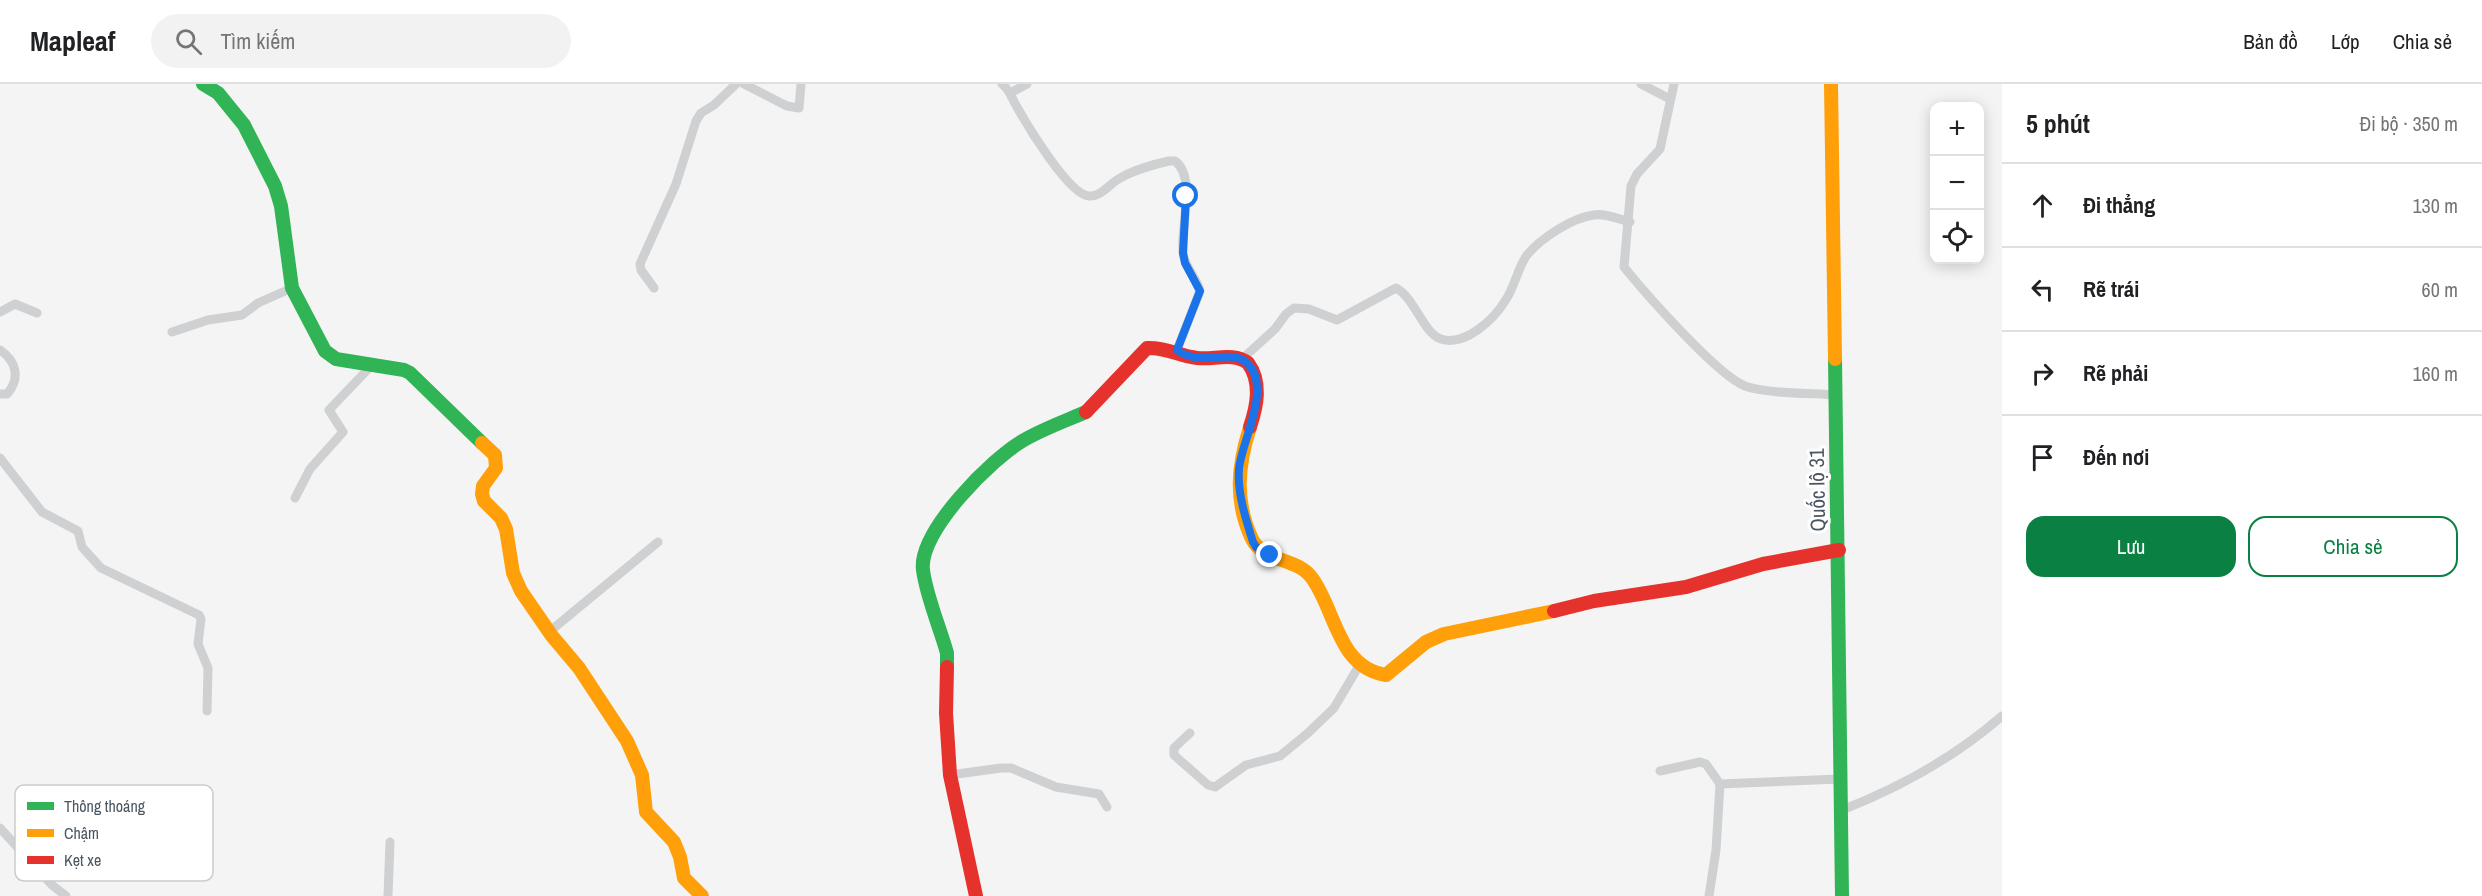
<!DOCTYPE html>
<html lang="vi">
<meta charset="utf-8">
<style>
:root{--surface:#fff;--page:#f2f2f2;--text:#202124;--muted:#757577;--line:#e0e0e0;--accent:#0b8043}
body{margin:0;font-family:"Archivo Narrow",sans-serif;background:var(--page);color:var(--text)}
.controls{position:absolute;right:18px;top:18px;display:grid;overflow:hidden;border-radius:12px;box-shadow:0 3px 15px #0003}
.controls button{width:54px;height:54px;display:grid;place-items:center;padding:0;border:0;border-bottom:2px solid var(--line);background:var(--surface);color:var(--text);font:30px sans-serif}
.stop{position:absolute;width:18px;height:18px;margin:-14px;border:4px solid #1a73e8;border-radius:50%;background:#fff}
.stop.end{background:#1a73e8;border-color:#fff;box-shadow:0 2px 6px #0008}
.list{margin:0;padding:0;list-style:none}
h2{display:flex;justify-content:space-between;align-items:center;height:78px;margin:0;padding:0 24px;font-size:26px}
h2 small{font-size:20px;font-weight:400;color:var(--muted)}
.list li{display:grid;grid-template-columns:39px 1fr auto;gap:18px;align-items:center;box-sizing:border-box;height:84px;padding:0 24px;border-top:2px solid var(--line)}
.list b{display:block;font-size:22px;white-space:nowrap}
.list em{font-size:20px;font-style:normal;color:var(--muted)}
.actions{display:flex;gap:12px;padding:18px 24px}
.actions a{flex:1;padding:14px 0;border:2px solid var(--accent);border-radius:18px;text-align:center;font-size:21px;color:var(--accent)}
.actions .main{background:var(--accent);color:#fff}
.icon{flex:none;width:33px;height:33px;fill:none;stroke:currentColor;stroke-width:2;stroke-linecap:round;stroke-linejoin:round}
.map{position:relative;flex:none;width:2002px;height:812px;overflow:hidden}
header{display:flex;align-items:center;gap:36px;box-sizing:border-box;height:84px;padding:0 30px;background:var(--surface);border-bottom:2px solid var(--line)}
header strong{font-size:28px}
nav{display:flex;gap:33px;margin-inline-start:auto;font-size:21px}
.search{width:420px;height:54px;background:var(--page);display:flex;align-items:center;gap:15px;box-sizing:border-box;padding:0 21px;border-radius:33px;color:var(--muted);font-size:22px}
main{display:flex}
aside{flex:1;background:var(--surface)}
.map>svg:first-child{display:block}
.lines{fill:none;stroke-linecap:round;stroke-linejoin:round}
.street{stroke:#ced0d2;stroke-width:9}
.fast{stroke:#30b455;stroke-width:14}
.slow{stroke:#ff9f0a;stroke-width:14}
.jam{stroke:#e5322d;stroke-width:14}
.route{stroke:#1a73e8;stroke-width:8}
.labels{text-anchor:middle;dominant-baseline:central;stroke-width:6;stroke-linejoin:round;paint-order:stroke}
.street-label{font-size:21px;fill:#4a5661;stroke:#fff}
.key{fill:#fff;stroke:#c9ccd0;stroke-width:1.5}
.key-label{font-size:16px;fill:#4a5661}
</style>
<header>
<strong>Mapleaf</strong>
<div class="search"><svg class="icon" aria-label="search" viewBox="0 0 24 24"><circle cx="10" cy="10" r="6"/><path d="M15 15l6 6"/></svg>Tìm kiếm</div>
<nav><a>Bản đồ</a><a>Lớp</a><a>Chia sẻ</a></nav>
</header>
<main>
<div class="map">
<svg width="2002" height="812" viewBox="0 0 2002 812">
<rect width="100%" height="100%" fill="#f4f4f4"/>
<g class="lines">
<g class="street">
<polyline points="744,0 787,22 799,24 801,0"/>
<path d="M1002,0c8,6 10,15 15,23 10,18 52,88 72,89 11,1 20,-11 28,-16 15,-10 35,-15 52,-19h6c22,16 5,68 8,91 1,15 14,25 17,39l-23,59"/>
<polyline points="1641,0 1670,15"/>
<path d="M1674,0l-14,65 -23,25 -6,12 -7,81c21,26 93,108 121,119 23,8 66,7 92,9"/>
<polyline points="1010,9 1027,0"/>
<polyline points="654,204 641,186 640,180 676,100 696,37 701,29 714,21 736,0"/>
<polyline points="0,228 15,220 37,229"/>
<polyline points="172,248 208,236 242,231 258,219 292,204"/>
<path d="M0,266c16,11 21,28 7,44h-7"/>
<path d="M1242,275l33,-30 11,-15 8,-6 15,1 28,11 59,-32c19,10 27,45 45,51 24,8 53,-20 64,-38 10,-14 12,-32 22,-46 13,-16 46,-38 67,-40 11,-2 25,4 36,7"/>
<polyline points="0,374 42,428 78,447 82,463 101,484 199,531 201,535 198,560 208,584 207,627"/>
<polyline points="295,414 310,385 343,348 329,326 371,282"/>
<polyline points="549,548 658,458"/>
<polyline points="1190,649 1174,664 1174,671 1208,701 1215,703 1246,681 1280,672 1308,649 1334,624 1360,580"/>
<polyline points="1660,687 1700,678 1706,680 1720,700 1840,695"/>
<polyline points="950,691 1001,684 1011,684 1056,703 1099,710 1107,723"/>
<path d="M1842,726c59,-23 112,-52 160,-94"/>
<polyline points="0,744 52,801 66,812"/>
<path d="M28,773l20,-25 9,-4c11,2 17,13 27,19 6,3 12,3 18,2 18,-1 21,-20 27,-35"/>
<polyline points="388,812 390,758"/>
<polyline points="1709,812 1716,766 1720,700"/>
</g>
<g class="fast">
<polyline points="203,0 218,9 244,41 275,102 281,122 292,204 325,267 336,275 404,286 410,289 482,359"/>
<polyline points="1835,275 1842,812"/>
<path d="M947,583v-14c-7,-25 -21,-58 -24,-83 -5,-38 69,-112 101,-130 19,-11 41,-19 62,-28"/>
</g>
<g class="slow">
<polyline points="1831,0 1835,275"/>
<path d="M1250,343c-12,38 -16,74 2,112 12,24 45,18 60,39 24,33 26,90 74,97l40,-33 18,-8 110,-23"/>
<polyline points="482,359 495,371 496,384 483,402 482,410 484,417 501,434 506,445 513,489 521,507 552,552 579,584 627,657 642,691 646,728 674,758 680,773 684,794 702,812"/>
</g>
<g class="jam">
<path d="M1086,328l61,-64c19,-1 32,8 50,10 17,2 36,-6 51,5 14,19 9,43 2,64"/>
<polyline points="1554,527 1594,517 1686,503 1763,480 1839,466"/>
<polyline points="947,583 946,629 950,691 976,812"/>
</g>
</g>
<g class="lines">
<path class="route" d="M1186,112l-3,57 2,10 15,28 -23,59c21,17 54,-2 70,13 26,24 -6,79 -8,106 -2,23 7,51 14,73l3,5 14,8"/>
</g>
<g class="labels">
<g class="street-label">
<text transform="translate(1817 406) rotate(-91)">Quốc lộ 31</text>
</g>
</g>
<rect x="15" y="701" width="198" height="96" rx="9" class="key"/>
<rect x="27" y="718" width="27" height="8" fill="#30b455"/>
<rect x="27" y="745" width="27" height="8" fill="#ff9f0a"/>
<rect x="27" y="772" width="27" height="8" fill="#e5322d"/>
<g class="key-label">
<text x="64" y="728">Thông thoáng</text>
<text x="64" y="755">Chậm</text>
<text x="64" y="782">Kẹt xe</text>
</g>
</svg>
<div class="controls">
<button>+</button>
<button>−</button>
<button><svg class="icon" aria-label="locate" viewBox="0 0 24 24"><circle cx="12" cy="12" r="6"/><path d="M12 2v4M12 18v4M2 12h4M18 12h4"/></svg></button>
</div>
<div class="stop" style="left:1186px;top:112px"></div>
<div class="stop end" style="left:1270px;top:471px"></div>
</div>
<aside>
<h2>5 phút<small>Đi bộ · 350 m</small></h2>
<ul class="list">
<li><svg class="icon" aria-label="ahead" viewBox="0 0 24 24"><path d="M12 20V5M6 11l6-6 6 6"/></svg><div><b>Đi thẳng</b></div><em>130 m</em></li>
<li><svg class="icon" aria-label="left" viewBox="0 0 24 24"><path d="M17 20v-9H6M10 6l-5 5 5 5"/></svg><div><b>Rẽ trái</b></div><em>60 m</em></li>
<li><svg class="icon" aria-label="right" viewBox="0 0 24 24"><path d="M7 20v-9h11M14 6l5 5-5 5"/></svg><div><b>Rẽ phải</b></div><em>160 m</em></li>
<li><svg class="icon" aria-label="arrive" viewBox="0 0 24 24"><path d="M6 21V4h12l-3 4 3 4H6"/></svg><div><b>Đến nơi</b></div></li>
</ul>
<div class="actions"><a class="main">Lưu</a><a>Chia sẻ</a></div>
</aside>
</main>
